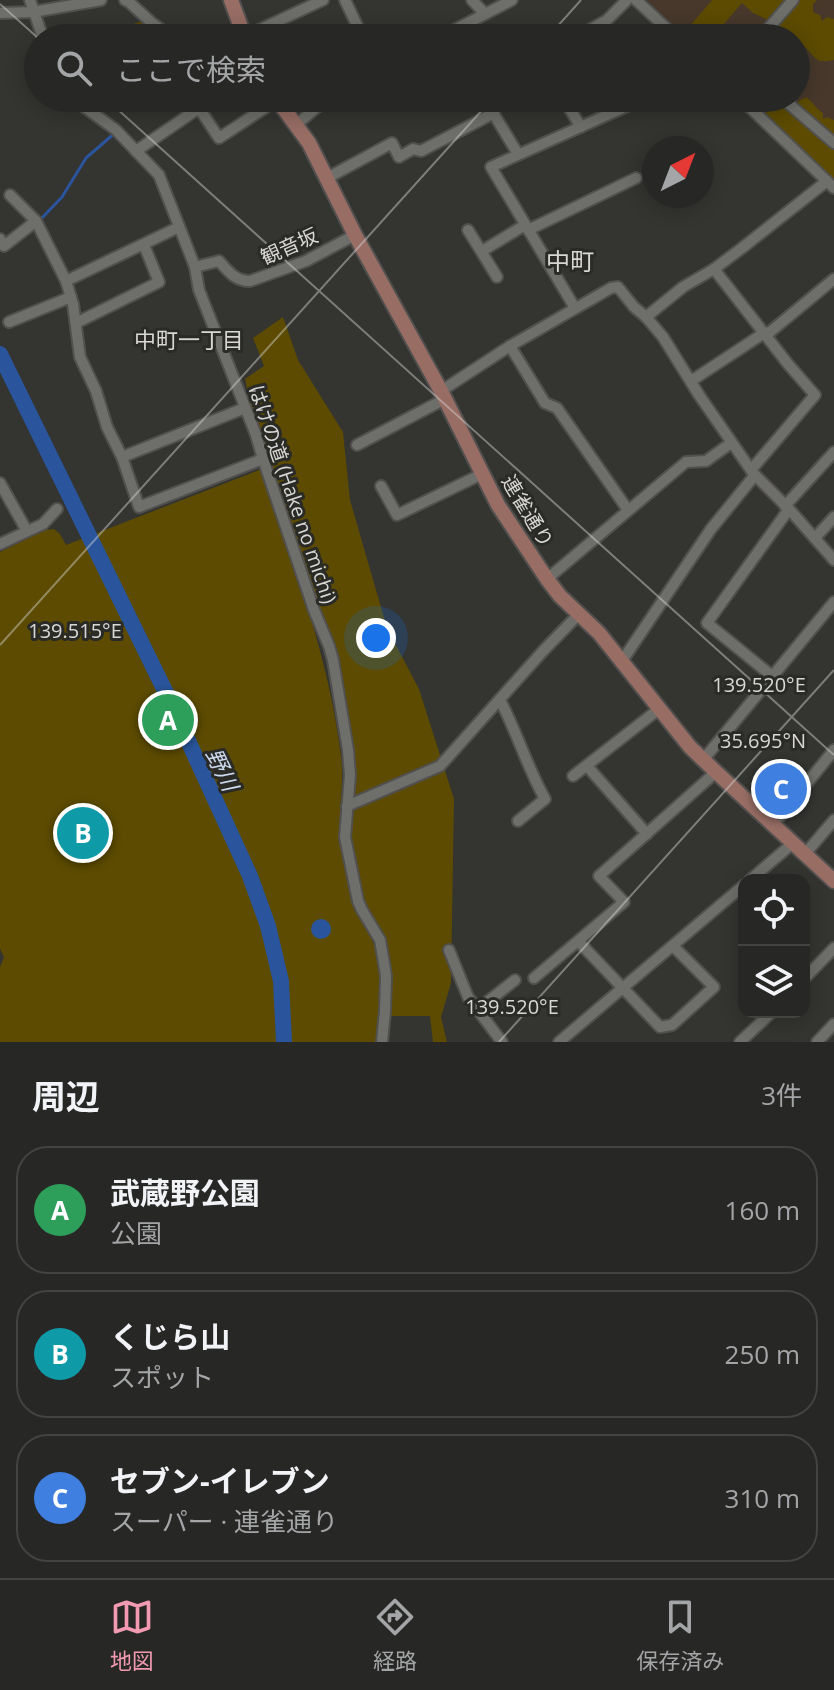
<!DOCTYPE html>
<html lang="ja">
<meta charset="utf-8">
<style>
:root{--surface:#272725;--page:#333332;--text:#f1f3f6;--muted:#a4a5a7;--line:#434442;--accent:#f19ab2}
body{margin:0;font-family:"Open Sans","Noto Sans JP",sans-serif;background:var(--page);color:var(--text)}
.controls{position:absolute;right:24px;bottom:24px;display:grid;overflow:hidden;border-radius:16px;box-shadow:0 4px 20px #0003}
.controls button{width:72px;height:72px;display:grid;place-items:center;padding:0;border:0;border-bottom:2px solid var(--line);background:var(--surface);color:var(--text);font:40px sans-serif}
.compass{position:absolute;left:642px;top:136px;width:72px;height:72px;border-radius:50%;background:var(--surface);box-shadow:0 4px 20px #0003;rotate:42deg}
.you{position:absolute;left:376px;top:638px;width:28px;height:28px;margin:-20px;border:6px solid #fff;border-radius:50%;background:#1a73e8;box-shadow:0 0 0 12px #1a73e833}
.badge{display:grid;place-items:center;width:52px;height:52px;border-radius:50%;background:var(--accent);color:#fff;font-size:26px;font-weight:700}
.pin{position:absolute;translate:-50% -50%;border:4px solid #fff;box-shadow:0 2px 8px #0006}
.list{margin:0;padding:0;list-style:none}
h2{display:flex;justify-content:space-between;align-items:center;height:104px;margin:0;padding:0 32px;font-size:34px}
h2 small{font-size:26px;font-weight:400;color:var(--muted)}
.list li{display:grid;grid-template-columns:52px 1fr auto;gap:24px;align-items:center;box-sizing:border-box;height:128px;margin:0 16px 16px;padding:0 16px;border:2px solid var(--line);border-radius:32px}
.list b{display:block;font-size:30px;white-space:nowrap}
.list p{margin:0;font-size:26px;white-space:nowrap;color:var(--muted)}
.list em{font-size:26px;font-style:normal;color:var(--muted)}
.icon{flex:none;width:44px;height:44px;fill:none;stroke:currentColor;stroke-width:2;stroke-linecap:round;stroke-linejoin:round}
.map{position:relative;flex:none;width:834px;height:1042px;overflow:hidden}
.search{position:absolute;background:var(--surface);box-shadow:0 4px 20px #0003;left:24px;right:24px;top:24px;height:88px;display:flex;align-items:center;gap:20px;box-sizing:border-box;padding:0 28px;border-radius:44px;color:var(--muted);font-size:30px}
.sheet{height:536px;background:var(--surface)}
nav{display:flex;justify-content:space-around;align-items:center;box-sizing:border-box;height:112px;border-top:2px solid var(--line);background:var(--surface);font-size:22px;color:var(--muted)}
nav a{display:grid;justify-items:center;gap:4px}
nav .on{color:var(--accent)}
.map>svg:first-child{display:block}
.education{fill:#47382b}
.green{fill:#5c4b00}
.water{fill:#2a559c}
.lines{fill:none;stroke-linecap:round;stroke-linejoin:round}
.stream{stroke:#2a559c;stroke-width:3}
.river{stroke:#2a559c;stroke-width:16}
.minor-casing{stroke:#51504e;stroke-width:14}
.major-casing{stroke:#51504e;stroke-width:18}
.minor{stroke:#6e6e6a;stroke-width:10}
.major{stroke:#976d64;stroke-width:14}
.ticks{fill:none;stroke:#d8d7d5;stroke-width:2;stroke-opacity:0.45}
.labels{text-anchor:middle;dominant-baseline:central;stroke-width:6;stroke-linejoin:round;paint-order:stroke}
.street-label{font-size:20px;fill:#d8d7d5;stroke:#2a2a27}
.neighbourhood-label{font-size:22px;fill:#d8d7d5;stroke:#2a2a27}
.water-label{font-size:22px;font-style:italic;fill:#cdd9ed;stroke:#2a2a27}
.quarter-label{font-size:24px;fill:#d8d7d5;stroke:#2a2a27}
.ticks-label{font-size:20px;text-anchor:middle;fill:#d8d7d5;stroke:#2a2a27;stroke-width:6;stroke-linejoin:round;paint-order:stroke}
</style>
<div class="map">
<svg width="834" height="1042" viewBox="0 0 834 1042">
<rect width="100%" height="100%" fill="#343431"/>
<polygon class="education" points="647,0 834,0 834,180 748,98 796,98 796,38 685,38"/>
<g class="green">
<path d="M712,0h105l-4,4v8l7,3 2,6 5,-4 7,2v41c-19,4 -17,-1 -28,-12 -7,-5 -9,-8 -13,-15 -14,4 -23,0 -27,-14l-13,-6 -11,-10 -26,30 4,5h-34l-3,-4z"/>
<polygon points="140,22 168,38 112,38 117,29"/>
<path d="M806,97c7,5 10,12 17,16v6l4,-2 7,3v16l-8,-3 -7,-11c-9,-2 -17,-12 -22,-20z"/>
<polygon points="749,98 776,98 781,100 790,111 800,117 834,146 834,182 814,161 772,121 763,109"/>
<polygon points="283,317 298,360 343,432 350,500 387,628 419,689 454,799 451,983 441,1017 447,1042 433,1042 430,1016 389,1016 392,974 383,937 360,900 349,818 354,769 333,650 256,430 245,379 264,366 253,338"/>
<path d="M262,469c31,94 67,188 79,287 2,15 1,28 0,43 -2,17 -1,37 2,54 3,16 6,33 11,48 5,15 15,29 20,44 10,31 7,65 3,97h-377v-75l4,-10 -4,-8v-397l45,-22 9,-1 6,5 6,11z"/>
</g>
<circle class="water" cx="321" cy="929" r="10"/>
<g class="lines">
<polyline class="stream" points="40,220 62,197 86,158 116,132"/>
<polyline class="river" points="0,354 169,699 250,876 268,926 281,981 284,1042"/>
<defs>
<g id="minor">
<polyline points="30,0 43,38"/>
<polyline points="125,0 129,2 152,23 173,38"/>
<polyline points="345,0 363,38"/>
<polyline points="472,0 485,14"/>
<polyline points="636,0 677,38"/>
<polyline points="0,13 33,12 101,0"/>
<polyline points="244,37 323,0"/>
<polyline points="439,38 512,0"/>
<polyline points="575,38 607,20 627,0"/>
<polyline points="760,38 793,0"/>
<polyline points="72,98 116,130 159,175 195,267 199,290 256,435 263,459 314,610 329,646 333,660 348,750 350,775 345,837 358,901 362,910 380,940 384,963 386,976 385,1011 382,1042"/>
<polyline points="484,98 518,154"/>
<polyline points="563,98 581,127"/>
<polyline points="740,98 834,188"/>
<polyline points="782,98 834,143"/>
<polyline points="296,125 317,107 332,98"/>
<polyline points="136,151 199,108 219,138 277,100"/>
<polyline points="327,178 392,143 399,157 413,149 421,151 494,113"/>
<polyline points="10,195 36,221 66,281 179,227"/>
<polyline points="468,230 497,277"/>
<polyline points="528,230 636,178"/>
<polyline points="0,239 4,246 36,221"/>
<polyline points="482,251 525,225"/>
<path d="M195,267l24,-6c9,10 16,20 31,20l56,-20 49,-26"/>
<polyline points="714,269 788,364 815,395 751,470"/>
<polyline points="66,281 73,304 80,357 96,391 107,427 122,457 139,507 263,459"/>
<polyline points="575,308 491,167 645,98"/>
<polyline points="646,317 683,287 714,269 742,248 827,181"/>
<polyline points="9,322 71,297"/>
<polyline points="76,323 159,282 144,245"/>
<polyline points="510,346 545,403 557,408 628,510"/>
<polyline points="691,381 764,333 770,332 834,279"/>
<polyline points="441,391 510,346 611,288 618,287 634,307 646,317 663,337 699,395 753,473 789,509 834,560"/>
<polyline points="357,445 445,399"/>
<polyline points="122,457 245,408"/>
<polyline points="0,483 27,531"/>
<polyline points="381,486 397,515 482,474"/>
<polyline points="785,506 834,452"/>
<polyline points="815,538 834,517"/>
<polyline points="0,544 43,524 57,509"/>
<polyline points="547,579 686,462 706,461 731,443"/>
<polyline points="622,661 711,529 755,475"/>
<polyline points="772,676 707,623 789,509"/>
<path d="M500,700c17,32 27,67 45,99l-27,22"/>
<polyline points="703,760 834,602"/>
<polyline points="587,766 647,834"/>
<polyline points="573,776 659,709"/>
<polyline points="347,806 440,766 543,651 579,614"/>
<polyline points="773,825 834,750"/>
<polyline points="805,854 834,820"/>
<polyline points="750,880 793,843"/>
<polyline points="579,942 660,1027 672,1025 714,987 673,946"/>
<polyline points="449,950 468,997 502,1042"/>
<polyline points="534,978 624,902 599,876 716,772"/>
<polyline points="804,979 834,948"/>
<polyline points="477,1010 515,980"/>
<polyline points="559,1042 744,885"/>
<polyline points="740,1042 772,1012"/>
<polyline points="817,1042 834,1024"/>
</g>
<g id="major">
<polyline points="231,0 245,38"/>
<polyline points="276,98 309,143 355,235 441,391 498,505 547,579 560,596 599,633 690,747 716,772 834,881"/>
</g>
</defs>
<use href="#minor" class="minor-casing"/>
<use href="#major" class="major-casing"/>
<use href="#minor" class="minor"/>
<use href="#major" class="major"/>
</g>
<path class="ticks" d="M0,4l38,34M547,38l34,-38M105,98l729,657M0,645l493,-547M499,1042l335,-372"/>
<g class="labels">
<g class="street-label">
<text transform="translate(289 246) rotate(-24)">観音坂</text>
<text transform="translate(293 494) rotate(71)">はけの道 (Hake no michi)</text>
<text transform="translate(528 511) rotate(59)">連雀通り</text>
</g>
<g class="neighbourhood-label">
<text x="189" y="339">中町一丁目</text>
</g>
<g class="water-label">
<text transform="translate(223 769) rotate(64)">野川</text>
</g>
<g class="quarter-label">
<text x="570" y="260">中町</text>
</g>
</g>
<g class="ticks-label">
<text x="75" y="638">139.515°E</text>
<text x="759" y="692">139.520°E</text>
<text x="763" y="748">35.695°N</text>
<text x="512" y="1014">139.520°E</text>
</g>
</svg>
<div class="controls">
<button><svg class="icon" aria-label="locate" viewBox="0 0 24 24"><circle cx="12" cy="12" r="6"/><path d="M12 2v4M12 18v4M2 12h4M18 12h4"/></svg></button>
<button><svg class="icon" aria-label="layers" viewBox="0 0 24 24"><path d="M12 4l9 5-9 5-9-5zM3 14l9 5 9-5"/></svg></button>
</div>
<svg class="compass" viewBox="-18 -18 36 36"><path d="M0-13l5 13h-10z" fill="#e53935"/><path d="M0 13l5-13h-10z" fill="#a4a5a7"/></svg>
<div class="you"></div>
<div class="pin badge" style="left:168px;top:720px;background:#2e9e5b">A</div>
<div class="pin badge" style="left:83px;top:833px;background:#0f9aa8">B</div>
<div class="pin badge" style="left:781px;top:789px;background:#3f7fe0">C</div>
<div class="search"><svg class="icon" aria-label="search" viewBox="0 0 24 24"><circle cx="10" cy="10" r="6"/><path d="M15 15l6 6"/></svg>ここで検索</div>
</div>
<section class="sheet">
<h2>周辺<small>3件</small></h2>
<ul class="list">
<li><span class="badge" style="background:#2e9e5b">A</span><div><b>武蔵野公園</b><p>公園</p></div><em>160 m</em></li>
<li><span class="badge" style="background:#0f9aa8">B</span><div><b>くじら山</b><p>スポット</p></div><em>250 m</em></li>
<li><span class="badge" style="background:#3f7fe0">C</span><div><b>セブン-イレブン</b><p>スーパー · 連雀通り</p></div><em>310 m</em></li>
</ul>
</section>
<nav>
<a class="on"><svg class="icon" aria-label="map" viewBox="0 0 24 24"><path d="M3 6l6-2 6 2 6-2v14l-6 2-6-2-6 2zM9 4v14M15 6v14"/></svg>地図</a>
<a><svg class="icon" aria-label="directions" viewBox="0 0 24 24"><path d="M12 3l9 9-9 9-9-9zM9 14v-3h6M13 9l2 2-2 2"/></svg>経路</a>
<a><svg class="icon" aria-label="saved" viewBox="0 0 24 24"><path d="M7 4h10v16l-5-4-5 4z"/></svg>保存済み</a>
</nav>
